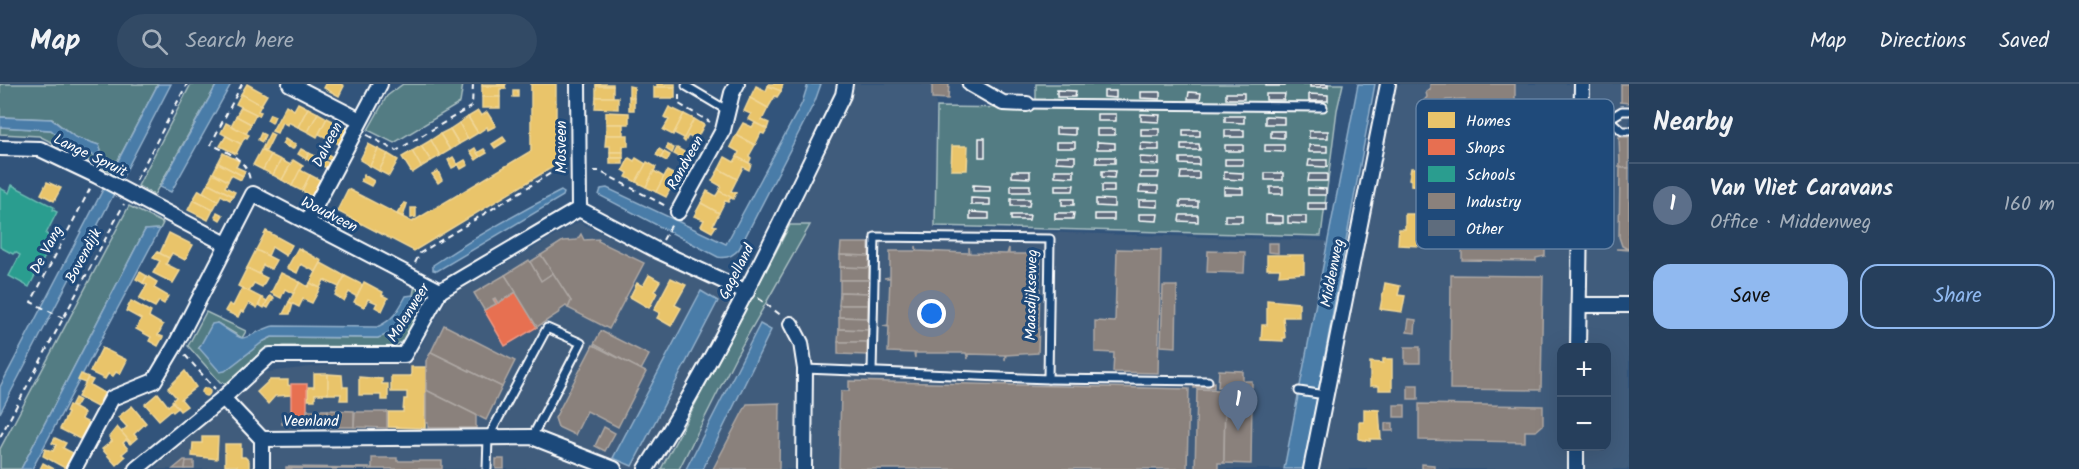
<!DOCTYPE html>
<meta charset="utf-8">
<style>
:root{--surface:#263f5c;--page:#324a65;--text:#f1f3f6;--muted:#a4afbb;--line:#425872;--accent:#90b9f0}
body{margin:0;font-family:Kalam,sans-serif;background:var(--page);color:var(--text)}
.controls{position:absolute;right:18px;bottom:18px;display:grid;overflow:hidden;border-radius:12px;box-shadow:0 6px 24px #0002}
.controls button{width:54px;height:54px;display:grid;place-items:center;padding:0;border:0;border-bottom:2px solid var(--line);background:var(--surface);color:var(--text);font:30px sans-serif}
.you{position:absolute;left:932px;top:230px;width:21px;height:21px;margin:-15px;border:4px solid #fff;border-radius:50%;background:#1a73e8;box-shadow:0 0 0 9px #1a73e833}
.badge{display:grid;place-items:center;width:39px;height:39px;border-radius:50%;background:var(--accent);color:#fff;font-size:20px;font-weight:700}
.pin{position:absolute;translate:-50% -50px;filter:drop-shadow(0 2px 3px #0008)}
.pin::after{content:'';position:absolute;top:32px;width:21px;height:18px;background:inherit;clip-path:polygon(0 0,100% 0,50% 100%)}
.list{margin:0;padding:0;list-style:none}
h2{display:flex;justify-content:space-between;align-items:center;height:78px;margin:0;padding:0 24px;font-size:26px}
h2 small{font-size:20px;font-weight:400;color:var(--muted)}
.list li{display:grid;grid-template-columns:39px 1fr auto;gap:18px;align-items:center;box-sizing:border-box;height:84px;padding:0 24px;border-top:2px solid var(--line)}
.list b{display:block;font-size:22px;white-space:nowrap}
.list p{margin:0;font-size:20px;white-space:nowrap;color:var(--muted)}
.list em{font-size:20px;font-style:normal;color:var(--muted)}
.actions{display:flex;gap:12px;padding:18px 24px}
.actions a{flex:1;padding:14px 0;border:2px solid var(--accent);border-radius:18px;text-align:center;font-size:21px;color:var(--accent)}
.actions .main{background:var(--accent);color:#111}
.icon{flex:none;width:33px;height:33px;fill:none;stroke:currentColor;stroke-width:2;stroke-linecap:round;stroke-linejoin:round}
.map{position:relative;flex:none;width:1629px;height:385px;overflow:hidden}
header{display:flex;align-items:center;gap:36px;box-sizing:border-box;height:84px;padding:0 30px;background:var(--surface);border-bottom:2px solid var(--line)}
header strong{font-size:28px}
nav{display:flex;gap:33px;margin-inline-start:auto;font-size:21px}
.search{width:420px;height:54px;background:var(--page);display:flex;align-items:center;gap:15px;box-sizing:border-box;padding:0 21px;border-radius:33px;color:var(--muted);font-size:22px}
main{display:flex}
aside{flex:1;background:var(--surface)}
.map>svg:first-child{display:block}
.built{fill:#3f5b7c;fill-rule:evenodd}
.green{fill:#537c83;stroke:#a9bec1;stroke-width:1.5}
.water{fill:#4a7ca8;stroke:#92b0cb;stroke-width:1.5}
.homes{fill:#e9c46a;stroke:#f0d697;stroke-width:1.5}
.shops{fill:#e76f51;stroke:#ee9a85;stroke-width:1.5}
.schools{fill:#2a9d8f;stroke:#6abab1;stroke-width:1.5}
.industry{fill:#8a817c;stroke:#ada7a3;stroke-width:1.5}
.building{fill:#5e6c7d;stroke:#fff;stroke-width:1.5}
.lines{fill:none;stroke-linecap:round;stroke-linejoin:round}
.lane-casing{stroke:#fff;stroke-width:11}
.street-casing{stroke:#fff;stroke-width:18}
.path{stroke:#fff;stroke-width:2;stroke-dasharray:6 4.5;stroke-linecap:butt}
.lane{stroke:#1f4a7a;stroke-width:7}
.street{stroke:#1f4a7a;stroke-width:14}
.labels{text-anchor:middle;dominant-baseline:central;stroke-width:6;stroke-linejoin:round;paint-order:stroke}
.street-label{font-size:15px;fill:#fff;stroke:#1f4a7a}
.key{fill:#1f4a7a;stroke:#6280a2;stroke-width:1.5}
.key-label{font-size:16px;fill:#fff}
</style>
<header>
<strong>Map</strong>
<div class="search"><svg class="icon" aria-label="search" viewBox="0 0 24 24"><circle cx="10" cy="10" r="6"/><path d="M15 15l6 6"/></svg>Search here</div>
<nav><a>Map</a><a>Directions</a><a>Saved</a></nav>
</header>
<main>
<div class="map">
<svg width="1629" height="385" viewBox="0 0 1629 385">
<rect width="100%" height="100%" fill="#32547b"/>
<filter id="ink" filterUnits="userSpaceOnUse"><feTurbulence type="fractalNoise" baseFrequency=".0167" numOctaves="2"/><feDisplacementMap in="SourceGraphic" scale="12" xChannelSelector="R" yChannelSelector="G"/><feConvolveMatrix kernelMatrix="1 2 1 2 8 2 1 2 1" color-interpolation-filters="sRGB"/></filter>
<g filter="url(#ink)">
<path class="built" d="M849,0h87l-1,145 369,11 58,3 31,-159h236v385h-1475l104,-96 158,-18 32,-58 131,-75 168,80 50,-92zM1562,264h44v98h-44z"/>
<g class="green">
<polygon points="0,0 158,0 118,76 113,89 39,52 0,50 0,43 51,46 67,60 95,72 101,67 99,61 75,53 52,35 0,33"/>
<polygon points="191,0 217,0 154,111 138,102"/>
<polygon points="403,0 463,0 460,19 394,59 368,46 387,12"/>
<polygon points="1036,0 1343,0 1337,26 1321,152 935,142 937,23 1036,24"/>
<polygon points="129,122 163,139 160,145 145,146 21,385 0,385 0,365"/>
<polygon points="790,141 810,141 736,272 679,385 661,385"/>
<path d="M415,201l6,4 4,6 -1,7 -19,38 -13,7 -108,-1c-18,4 -28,13 -42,24l2,5 -14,13 -7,-6 -2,1 -33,-37 18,-34 40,19 -4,7 -25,-15 -18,25 65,-7 8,-4 106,1 38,-36 -3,-7z"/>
</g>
<g class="water">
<polygon points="158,0 171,0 0,329 0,303"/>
<polygon points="217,0 231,0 171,108 160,103"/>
<path d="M808,0h13l-6,17 -76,148c-6,7 -12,10 -21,8l-119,-62 2,-6 6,-1 119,56 76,-141z"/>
<polygon points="1358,0 1375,0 1304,385 1284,385"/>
<polygon points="0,33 51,35 75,53 99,61 101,67 95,72 67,60 51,46 0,43"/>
<path d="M561,107l3,2 -1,3 -126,75 -4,-1v-5c42,-28 84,-52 128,-74z"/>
<polygon points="160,145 32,385 21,385 145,146"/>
<polygon points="701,207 718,217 632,382 613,374"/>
<path d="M413,211l3,7c-11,20 -16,29 -38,36l-106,-1 -8,4 -39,30 -5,1 -21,-24 13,-24 5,-1c7,4 17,13 25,15 5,1 23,-11 32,-12l103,1c16,-7 21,-16 29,-31z"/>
<polygon points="760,240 771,246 703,385 686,385"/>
</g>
<g class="homes">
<polygon points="247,0 267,11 261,21 241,10"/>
<polygon points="326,0 341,0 344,2 339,12 324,4"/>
<polygon points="482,0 506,0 505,2 482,2"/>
<polygon points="531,0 556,0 556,81 414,167 337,127 348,105 412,138 531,67"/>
<rect x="596" y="0" width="17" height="2"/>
<rect x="657" y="0" width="18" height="3"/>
<polygon points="769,0 783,0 781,7 768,2"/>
<polygon points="482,2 505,2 506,5 500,5 500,13 482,13"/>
<rect x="596" y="2" width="17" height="11"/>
<polygon points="629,2 634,3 634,14 629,13"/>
<polygon points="756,2 766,7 768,2 781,7 777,13 775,12 768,24 750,14"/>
<rect x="654" y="3" width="21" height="11"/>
<rect x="513" y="6" width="5" height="7"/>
<polygon points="241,10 261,21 258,27 261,28 259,32 236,20"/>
<rect x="482" y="13" width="18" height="11"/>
<polygon points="596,13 618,13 618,25 595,24"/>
<polygon points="629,13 634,14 634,26 629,26"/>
<polygon points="750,14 768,24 762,36 769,39 767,45 748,35 751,30 744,27"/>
<polygon points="298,19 308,24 298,43 288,38 287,41 282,38 277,49 272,47 286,21 294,26"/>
<polygon points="241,23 256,30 251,40 236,32"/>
<polygon points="669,23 684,30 673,51 663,46 669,36 664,33"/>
<polygon points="308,24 318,29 308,48 298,43"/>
<polygon points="478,27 481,32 487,28 496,42 488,46 487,43 478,49 468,33"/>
<polygon points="606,28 629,29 629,40 606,40"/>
<polygon points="318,29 327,34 317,53 308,48"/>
<polygon points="270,30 275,32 272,39 267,36"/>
<polygon points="684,30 694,35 684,54 674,49"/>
<polygon points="236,32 251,40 246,50 231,42"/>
<polygon points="468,33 478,49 468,55 459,39"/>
<polygon points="327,34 337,39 329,55 319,50"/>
<polygon points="694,35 704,41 696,56 688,52 685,58 683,56"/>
<polygon points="226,39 249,51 247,54 245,53 241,60 221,49"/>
<polygon points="337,39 347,44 339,60 329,55"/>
<polygon points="459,39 468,55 459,60 450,45"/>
<polygon points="743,39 752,43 755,39 767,45 764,50 761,49 755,61 736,51"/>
<rect x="606" y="40" width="17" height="11"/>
<polygon points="450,45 459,60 450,66 440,50"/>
<polygon points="261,49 265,51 262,58 258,56"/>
<polygon points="270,49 274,51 266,67 262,65"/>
<polygon points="440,50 450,66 440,72 431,56"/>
<polygon points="606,51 628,51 628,62 623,62 623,68 610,68 610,62 605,62"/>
<polygon points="736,51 755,61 749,72 751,74 749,79 737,73 739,68 730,63"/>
<polygon points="226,52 241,60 236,70 220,62"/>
<polygon points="503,53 506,57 495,64 492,60"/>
<polygon points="285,55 290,58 288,63 282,60"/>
<polygon points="431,56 440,72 431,77 421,62"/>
<polygon points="290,58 296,60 293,65 288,63"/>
<polygon points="368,60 378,65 370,82 360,76"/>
<polygon points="668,61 674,64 672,69 666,65"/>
<polygon points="421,62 431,77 421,83 412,67"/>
<polygon points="952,62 968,62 967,86 951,86"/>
<polygon points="475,64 480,73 476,76 470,67"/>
<polygon points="677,64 688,70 685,76 674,70"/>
<polygon points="301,65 309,69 306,75 298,70"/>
<polygon points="378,65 388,70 379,87 370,82"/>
<polygon points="484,65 487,69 480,73 477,69"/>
<polygon points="659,65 664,68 661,74 656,71"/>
<polygon points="261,66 271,71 263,86 253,81"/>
<polygon points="322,67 333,73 331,77 320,71"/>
<polygon points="412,67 421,83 412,89 402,73"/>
<rect x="610" y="68" width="13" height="6"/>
<polygon points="664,68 670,71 667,77 661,74"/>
<polygon points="223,69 239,77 236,83 245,87 243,92 218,79"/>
<polygon points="309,69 319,74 316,80 306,75"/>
<polygon points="388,70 398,76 389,92 379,87"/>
<polygon points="271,71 281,76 273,91 263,86"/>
<polygon points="453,73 458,81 452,84 448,76"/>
<polygon points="725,73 734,78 737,73 751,80 749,86 743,83 737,95 719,85"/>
<polygon points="319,74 329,79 327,84 316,79"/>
<rect x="610" y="74" width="13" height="6"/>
<polygon points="629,74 634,77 636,74 646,80 636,98 626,93 628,89 623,86"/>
<polygon points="281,76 291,81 282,96 273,91"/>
<polygon points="293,76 303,82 292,102 282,96"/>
<polygon points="465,76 468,81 461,85 458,80"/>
<polygon points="1434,77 1443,77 1442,101 1426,101 1425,103 1411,101 1411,96 1409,95 1411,84 1426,84 1426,79 1434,79"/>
<polygon points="647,78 656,83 646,103 636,98"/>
<polygon points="218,79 243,92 241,96 231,91 228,97 213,89"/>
<polygon points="719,85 737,95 731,107 736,109 733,115 719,107 721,102 712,97"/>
<polygon points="300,86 310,91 302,107 292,102"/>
<polygon points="438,87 442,96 438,99 432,90"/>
<polygon points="654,87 664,93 656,108 646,103"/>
<polygon points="667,87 675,91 676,94 666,113 656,108"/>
<polygon points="213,89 228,97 225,103 235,108 233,112 208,99"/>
<polygon points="310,91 320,96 312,112 302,107"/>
<polygon points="364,91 374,97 371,102 361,97"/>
<polygon points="47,98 61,104 54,117 41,110"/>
<polygon points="208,99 233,112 230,116 221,111 218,117 203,108"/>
<polygon points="199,106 218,117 213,126 193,116"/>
<polygon points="707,107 716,112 719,107 731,113 728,118 725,117 719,129 701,119"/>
<polygon points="193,116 213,126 208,136 188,126"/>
<polygon points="404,119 407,120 403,133 397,130"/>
<polygon points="701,119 719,129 713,141 716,142 712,148 701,142 704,136 694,132"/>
<polygon points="411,124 416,124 416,133 411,134"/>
<polygon points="217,128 223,131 220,136 215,133"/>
<polygon points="1405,130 1419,130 1420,162 1398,161 1399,145 1405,145"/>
<polygon points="266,147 292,161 286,172 272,163 268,172 256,166"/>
<polygon points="169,149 193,161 185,176 172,169 169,174 157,168 160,169"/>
<polygon points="298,164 322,177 316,188 301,180 297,189 287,184"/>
<polygon points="256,166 276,176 271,185 263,181 259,190 247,184"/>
<polygon points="157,168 169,174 166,180 180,187 173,199 153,189 160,177 153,174"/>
<polygon points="1267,171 1304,171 1304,189 1279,191 1280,185 1267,185"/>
<polygon points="321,179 345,192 339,203 324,196 320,204 310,199"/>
<polygon points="247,184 267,194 262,203 254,199 249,208 238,202"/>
<polygon points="140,188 147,192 143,199 136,195"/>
<polygon points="281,189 300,198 294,210 285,205 281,214 271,209"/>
<polygon points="649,191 660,197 654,207 657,209 649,224 630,213 637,199 643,202"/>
<polygon points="147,192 157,198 154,204 168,212 164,220 159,217 155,223 139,215 147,201 143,199"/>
<polygon points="345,192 363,201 357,213 349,208 344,217 335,211"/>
<polygon points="671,194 686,201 675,221 681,224 671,242 657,234 660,229 654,226"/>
<polygon points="300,198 308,203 310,199 320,204 312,219 303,215 299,223 289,218"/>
<polygon points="364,198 383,208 382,211 388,214 382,227 375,223 377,219 368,215 364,223 354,218"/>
<polygon points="1385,199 1400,202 1398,211 1405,212 1402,228 1380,225"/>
<polygon points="242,204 262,214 257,224 249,219 244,228 241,227 238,233 225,227 229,220 233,222"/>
<polygon points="270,212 274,214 268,224 264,222"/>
<polygon points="262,214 267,217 264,224 259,221"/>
<polygon points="1267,216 1299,219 1299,233 1283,233 1285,254 1283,254 1283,257 1261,256 1262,241 1267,241"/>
<polygon points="131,217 151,228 149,233 163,241 158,251 163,253 158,262 149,257 151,253 136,245 141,235 126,227"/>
<polygon points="289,218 293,220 290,230 283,230"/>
<polygon points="102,264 127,276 120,290 116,288 113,292 108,290 105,295 90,288"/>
<polygon points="1383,275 1392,275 1392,306 1379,306 1379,302 1370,302 1370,278 1383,279"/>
<polygon points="411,283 426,283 425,344 388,343 388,328 403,328 404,315 407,315 407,308 391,308 391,292 411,292"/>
<polygon points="185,287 196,303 181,315 187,322 180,327 172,317 176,313 168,304"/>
<polygon points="81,290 88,293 85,299 78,296"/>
<polygon points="314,290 328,290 328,310 315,310 315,316 308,316 308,303 314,303"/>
<polygon points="328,290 342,291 343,303 348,303 348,316 340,316 341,310 328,310"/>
<polygon points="359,293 382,295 382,300 388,300 388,316 381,316 381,311 359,311"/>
<polygon points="88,294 93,296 90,301 104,309 97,323 78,313"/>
<polygon points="270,296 288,296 288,301 291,302 291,311 275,312 268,320 257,308"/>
<circle cx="206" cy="308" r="4"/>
<polygon points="158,309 168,322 173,318 178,324 173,328 171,326 159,336 145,320"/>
<polygon points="75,314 79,316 75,323 71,322"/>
<polygon points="69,321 84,329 81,335 89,339 80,355 60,345 68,329 66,328"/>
<polygon points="132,322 146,339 134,350 137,354 131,359 121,348 127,343 118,333"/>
<polygon points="1364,325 1379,326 1381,355 1370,355 1370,357 1359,355 1359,338 1364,338"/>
<polygon points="117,343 131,359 130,360 126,356 123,359 128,365 122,370 125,373 116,381 102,365 112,357 109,353"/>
<polygon points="202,353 218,353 217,375 192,372 193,359 202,359"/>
<polygon points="55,354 66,359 63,364 73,369 65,384 43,372 45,365 53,367 56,361 52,359"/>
<polygon points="225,360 241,360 241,373 245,373 249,377 249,385 237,385 237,382 225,382"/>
<polygon points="43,379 54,385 40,385"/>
</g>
<g class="shops">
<polygon points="516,208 537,243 505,262 484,226 496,220 493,215 495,214 498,219"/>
<rect x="291" y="300" width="16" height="30"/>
</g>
<polygon class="schools" points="12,101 54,123 53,126 57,128 46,150 54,155 29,203 9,192 20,171 15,168 13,170 0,163 0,104 9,109"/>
<g class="industry">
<polygon points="932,0 949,0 948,15 932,14"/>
<polygon points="1430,0 1515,0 1515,38 1505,39 1505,50 1465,50 1465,15 1446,16 1433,32 1425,28 1420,21 1427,13 1426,8 1430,5"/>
<polygon points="1621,0 1629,0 1629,19 1619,18 1621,18"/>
<polygon points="1619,53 1629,53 1629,84 1618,83 1620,83"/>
<polygon points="1620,84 1629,84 1629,166 1616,165 1628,165 1622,162 1619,153"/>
<polygon points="1462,138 1536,140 1536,152 1545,154 1545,172 1536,174 1536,177 1462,176"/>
<polygon points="581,150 584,156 599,155 598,157 644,179 609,245 568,224 571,217 541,171 563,157 577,156"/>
<polygon points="841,159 869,159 869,172 840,171"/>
<polygon points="1268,159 1278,159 1278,169 1268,168"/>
<polygon points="916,162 917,167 969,169 969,163 970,169 1007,170 1009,164 1009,170 1041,170 1038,269 1006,271 1005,276 1005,271 968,270 968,275 966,269 915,269 915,274 914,269 888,268 889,243 883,242 888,241 890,194 884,194 890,193 890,167 916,167"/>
<polygon points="1117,165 1161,166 1158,289 1113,288 1114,269 1095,268 1095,237 1115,238"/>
<polygon points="1208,167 1245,168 1244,189 1207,188"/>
<polygon points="541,171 553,189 541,197 530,178"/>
<polygon points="840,171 869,172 869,184 840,183"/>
<polygon points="529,176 541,197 553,189 571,217 568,224 566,222 559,227 560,228 537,243 505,191"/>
<polygon points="840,183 869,184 869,196 840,196"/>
<polygon points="505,191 516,208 498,219 495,214 493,215 496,220 484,226 474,209"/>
<polygon points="1451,191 1543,192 1541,306 1450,305"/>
<polygon points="840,196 869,196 868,209 840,208"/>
<polygon points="1163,202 1177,202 1176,263 1161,262"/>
<polygon points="840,208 868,209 868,221 839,221"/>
<polygon points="839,221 868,221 868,234 839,233"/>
<polygon points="839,233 868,234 868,246 839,245"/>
<polygon points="1409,235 1416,236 1415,249 1407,248"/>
<polygon points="444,241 515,277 502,303 431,268"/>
<polygon points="839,245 868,246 867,258 838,258"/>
<polygon points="601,247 649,271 641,286 594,260"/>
<polygon points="838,258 867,258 867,271 838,270"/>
<polygon points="593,261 646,288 618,343 587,327 575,351 558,343 555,334"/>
<rect x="1405" y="263" width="15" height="16"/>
<polygon points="431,268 502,303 486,336 426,306 426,277"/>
<polygon points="1219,286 1243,287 1243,303 1218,303"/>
<polygon points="849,297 1189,305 1187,385 839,385 841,307 849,307"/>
<rect x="1245" y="297" width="7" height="6"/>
<rect x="1194" y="298" width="20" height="6"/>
<rect x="1408" y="301" width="10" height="14"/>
<polygon points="1197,305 1220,306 1219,314 1225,314 1224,379 1218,379 1218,385 1195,385"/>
<polygon points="426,306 476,331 476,344 428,344 428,339 426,339"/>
<polygon points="1225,314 1252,314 1251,380 1224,379"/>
<polygon points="780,319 779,385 713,385 747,320"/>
<polygon points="1419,320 1543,322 1543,341 1536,347 1525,347 1525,358 1419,356"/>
<rect x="1394" y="321" width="11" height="12"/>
<polygon points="307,326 328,326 328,343 307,342"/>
<polygon points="328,326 354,327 354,343 328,343"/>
<polygon points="355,328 387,328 387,344 354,343"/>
<polygon points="282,330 289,330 289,341 282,340"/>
<rect x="1385" y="339" width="8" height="8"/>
<polygon points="604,343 615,349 605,367 595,362"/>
<polygon points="372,374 397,374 397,377 442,377 442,385 286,385 286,383 372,384"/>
<rect x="496" y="375" width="8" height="10"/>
<polygon points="184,376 186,376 185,385 173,385"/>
<polygon points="186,377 194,377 194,385 185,385"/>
<polygon points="1422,380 1434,381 1434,385 1422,385"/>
</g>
<g class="building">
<rect x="1266" y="0" width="19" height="2"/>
<rect x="1310" y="0" width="18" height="3"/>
<polygon points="1057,6 1076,7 1075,13 1057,13"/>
<polygon points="1104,7 1116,7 1116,14 1104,13"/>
<polygon points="1141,8 1160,8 1160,15 1141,14"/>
<polygon points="1189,8 1201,9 1200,15 1188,15"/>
<rect x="1226" y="9" width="18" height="6"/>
<polygon points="1266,10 1285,10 1284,16 1266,16"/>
<polygon points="1309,10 1328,11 1328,17 1309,17"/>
<rect x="1097" y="30" width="19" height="7"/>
<polygon points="1141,30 1160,31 1159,38 1141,37"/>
<polygon points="1225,32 1244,32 1244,39 1225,38"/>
<polygon points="1265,32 1284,33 1284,40 1265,40"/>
<polygon points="1056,44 1075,44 1075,51 1056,50"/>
<rect x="1097" y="45" width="18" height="6"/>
<rect x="1141" y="45" width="18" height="7"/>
<rect x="1183" y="46" width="17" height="6"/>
<rect x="1225" y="46" width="19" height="7"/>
<polygon points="1271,47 1284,47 1284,54 1271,53"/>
<rect x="1309" y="47" width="19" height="7"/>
<rect x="979" y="54" width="6" height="19"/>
<rect x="1056" y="58" width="19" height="6"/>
<polygon points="1097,58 1115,59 1115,65 1097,65"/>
<polygon points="1141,59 1159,60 1159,66 1140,66"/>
<polygon points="1181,60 1199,60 1200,66 1181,66"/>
<rect x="1225" y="61" width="18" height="6"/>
<polygon points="1265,61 1284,61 1284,68 1265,67"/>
<polygon points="1309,61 1327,62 1327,68 1309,68"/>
<polygon points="1056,72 1075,72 1075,79 1056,78"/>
<rect x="1096" y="73" width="19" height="6"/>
<polygon points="1140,73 1159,74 1159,81 1140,80"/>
<polygon points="1180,74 1199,74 1199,81 1180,80"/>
<rect x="1225" y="75" width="18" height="6"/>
<polygon points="1309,76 1327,76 1327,83 1308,82"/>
<polygon points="1055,86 1074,86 1074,93 1055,92"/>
<polygon points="1012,87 1030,87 1030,94 1012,93"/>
<polygon points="1102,87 1115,87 1114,94 1102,93"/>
<polygon points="1140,88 1159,88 1158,94 1140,94"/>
<polygon points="1181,88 1199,88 1199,95 1180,95"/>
<polygon points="1224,88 1243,89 1243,96 1224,95"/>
<rect x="1265" y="89" width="18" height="7"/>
<polygon points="1309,90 1327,90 1327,97 1308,97"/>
<polygon points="973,101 990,102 990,107 973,107"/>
<rect x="1011" y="101" width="19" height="7"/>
<polygon points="1055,101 1074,101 1073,107 1055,107"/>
<rect x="1102" y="101" width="12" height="7"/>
<polygon points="1140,102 1158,102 1158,109 1139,108"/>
<polygon points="1224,103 1243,104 1243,110 1224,110"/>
<rect x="1270" y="103" width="13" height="7"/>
<polygon points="1308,104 1326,105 1326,111 1308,111"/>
<polygon points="971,114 990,115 990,121 971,121"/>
<polygon points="1011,115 1030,115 1029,122 1011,122"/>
<rect x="1062" y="115" width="12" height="6"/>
<polygon points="1096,115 1114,116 1114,123 1096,122"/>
<polygon points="1139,116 1158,116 1158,123 1139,122"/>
<rect x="1180" y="117" width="18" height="6"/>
<rect x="1308" y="119" width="19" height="7"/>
<polygon points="970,128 989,129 989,135 970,135"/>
<polygon points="1055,129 1074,129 1073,135 1055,135"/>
<rect x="1095" y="130" width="19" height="6"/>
<polygon points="1139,130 1158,130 1157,137 1139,136"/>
<polygon points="1011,131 1030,131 1029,136 1011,136"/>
<polygon points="1180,131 1198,131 1198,138 1179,137"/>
<rect x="1225" y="131" width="17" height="7"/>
<polygon points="1266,131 1283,132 1283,139 1266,139"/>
<polygon points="1288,132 1306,132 1306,140 1288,139"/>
</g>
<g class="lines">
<defs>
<g id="lane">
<polyline points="686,2 728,27"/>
<polyline points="1027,20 1323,23"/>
<polyline points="1581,34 1609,35 1622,27 1629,27"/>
<polyline points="1609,35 1622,47 1629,47"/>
<polyline points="805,285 1048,295 1050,155 875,153 872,288"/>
<polyline points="1048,295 1208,297"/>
<polyline points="1299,307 1325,311"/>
<polyline points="487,385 488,354 547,244 581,259 532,353"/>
</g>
<g id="street">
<polyline points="290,0 360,36"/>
<polyline points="578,0 579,125"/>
<polyline points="970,0 1003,19 1027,20"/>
<polyline points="0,64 40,65 97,92 226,160"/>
<polyline points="678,128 723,46 732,9 737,0"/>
<polyline points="307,138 380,0"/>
<polyline points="1579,221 1629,221"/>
<polyline points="791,240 801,259 805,285 804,385"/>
<polyline points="1578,264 1582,0"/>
<polyline points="223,314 262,355 532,353 614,385"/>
<polyline points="74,385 112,314 154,297 176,260 253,110 440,207"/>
<polyline points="136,385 223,314 270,271 404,271 440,207 579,125 658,167 747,208"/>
<polyline points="262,385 262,355"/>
<path d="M646,385c75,-119 135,-247 197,-374l2,-11"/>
<polyline points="1311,385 1388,0"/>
<polyline points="1576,385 1576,362"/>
</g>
</defs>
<use href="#lane" class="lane-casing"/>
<use href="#street" class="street-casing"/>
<g class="path">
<path d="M242,0l-31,60c17,9 35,14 39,36"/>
<polyline points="679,10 679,20 710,38"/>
<polyline points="367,51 396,67 472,22 473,0"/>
<polyline points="593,87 599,87 666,122"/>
<polyline points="136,96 187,0"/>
<polyline points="663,156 672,140"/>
<polyline points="415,179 420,169 556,86 566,86"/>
<polyline points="758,214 782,232"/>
<polyline points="63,234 31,218 91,103"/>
<polyline points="185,271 215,305"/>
<polyline points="0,353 124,120"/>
</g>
<use href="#lane" class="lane"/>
<use href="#street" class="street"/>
</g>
</g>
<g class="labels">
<g class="street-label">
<text transform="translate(328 61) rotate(-63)">Dalveen</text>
<text transform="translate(562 63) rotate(-90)">Mosveen</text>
<text transform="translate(90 72) rotate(26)">Lange Spruit</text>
<text transform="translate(686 79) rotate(-61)">Randveen</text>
<text transform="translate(329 131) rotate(27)">Woudveen</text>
<text transform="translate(47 166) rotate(-62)">De Vang</text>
<text transform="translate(84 172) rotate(-62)">Bovendijk</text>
<text transform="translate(737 188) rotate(-63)">Gagelland</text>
<text transform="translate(1333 189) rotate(-79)">Middenweg</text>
<text transform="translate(1032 211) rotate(-89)">Maasdijkseweg</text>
<text transform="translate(409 229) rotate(-58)">Molenweer</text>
<text x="311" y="338">Veenland</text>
</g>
</g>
<rect x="1416" y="15" width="198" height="150" rx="9" class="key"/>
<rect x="1428" y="28" width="27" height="16" fill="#e9c46a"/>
<rect x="1428" y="55" width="27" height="16" fill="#e76f51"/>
<rect x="1428" y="82" width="27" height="16" fill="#2a9d8f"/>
<rect x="1428" y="109" width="27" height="16" fill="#8a817c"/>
<rect x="1428" y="136" width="27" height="16" fill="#5e6c7d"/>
<g class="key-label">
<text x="1466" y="42">Homes</text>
<text x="1466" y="69">Shops</text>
<text x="1466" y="96">Schools</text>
<text x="1466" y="123">Industry</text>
<text x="1466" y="150">Other</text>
</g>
</svg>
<div class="controls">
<button>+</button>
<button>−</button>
</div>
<div class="you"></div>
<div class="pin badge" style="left:1238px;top:347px;background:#5c6f8a">1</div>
</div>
<aside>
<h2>Nearby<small></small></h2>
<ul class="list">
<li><span class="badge" style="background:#5c6f8a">1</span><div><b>Van Vliet Caravans</b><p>Office · Middenweg</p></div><em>160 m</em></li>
</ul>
<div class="actions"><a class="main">Save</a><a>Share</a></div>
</aside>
</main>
